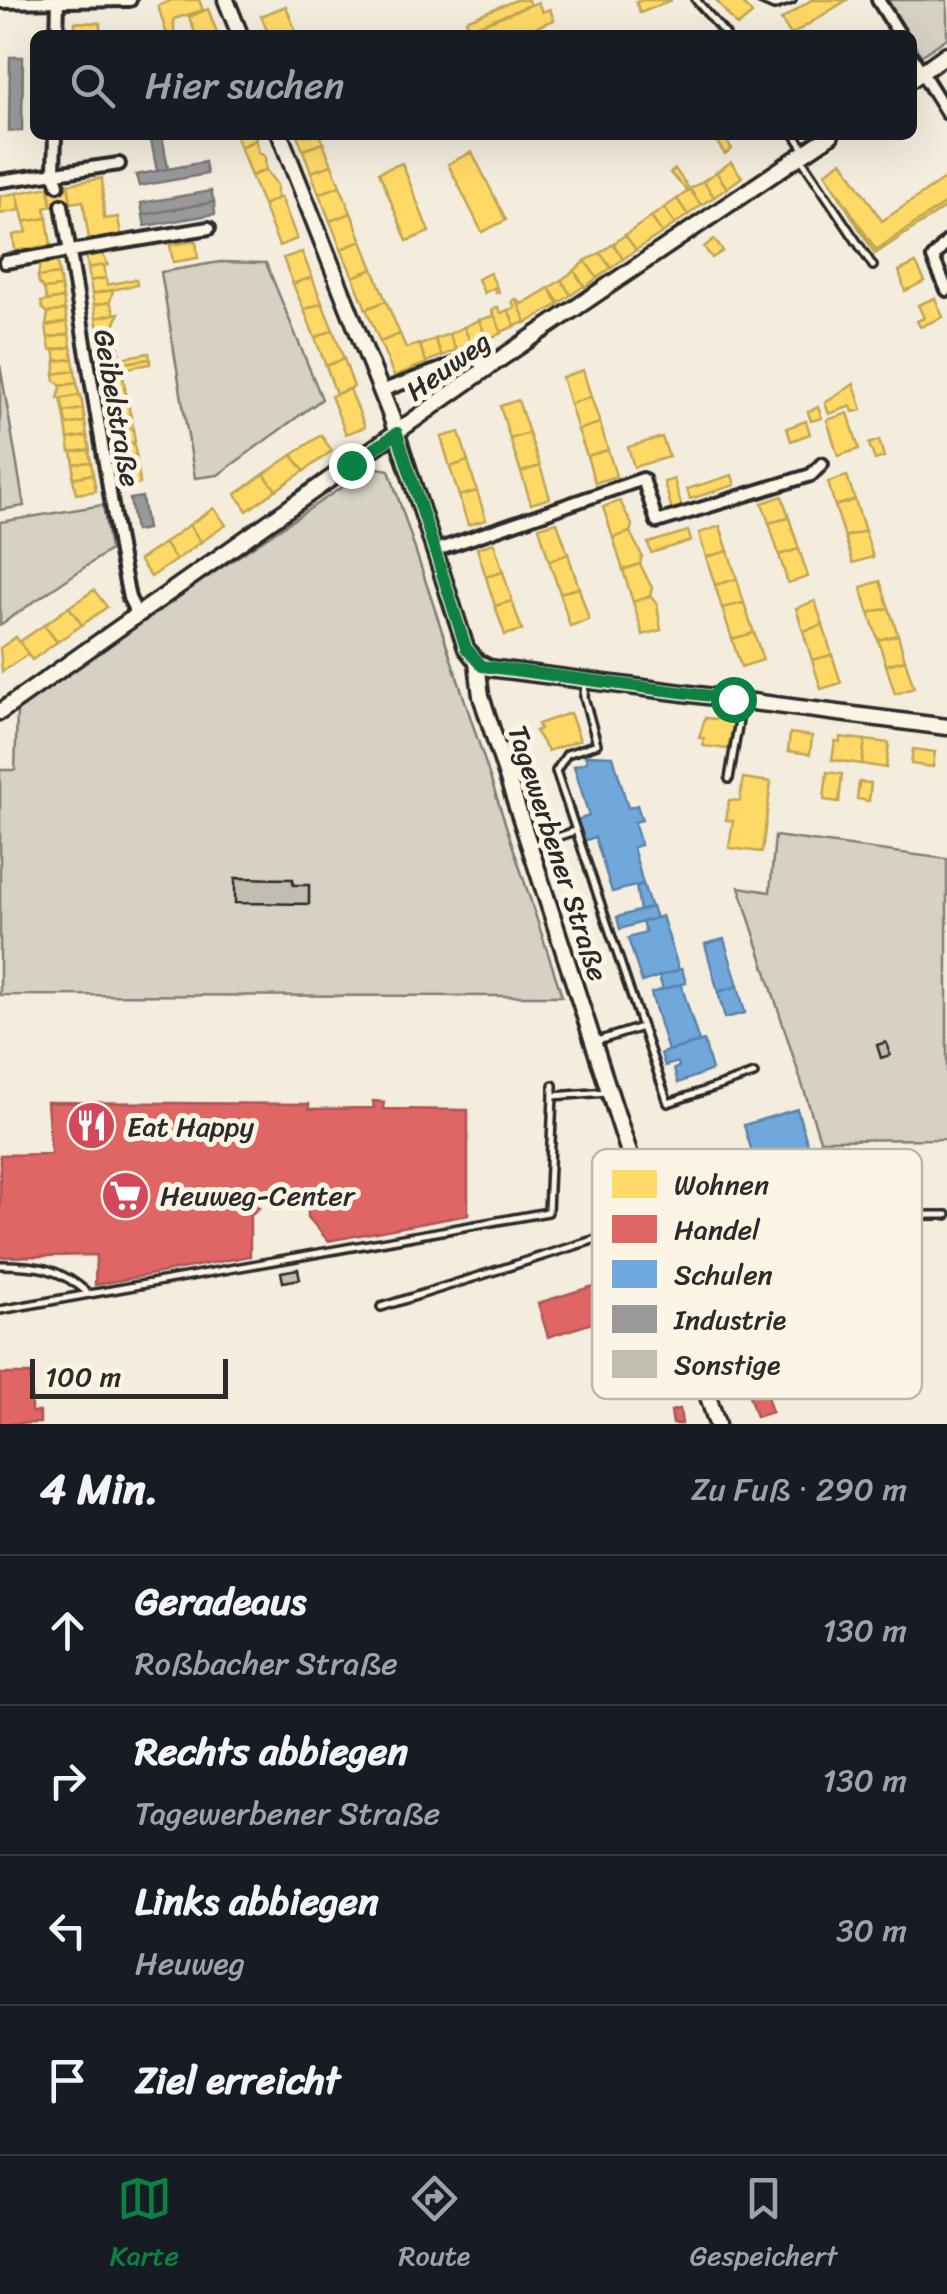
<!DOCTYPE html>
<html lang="de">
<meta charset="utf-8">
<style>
:root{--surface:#171b24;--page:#20242c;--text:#f1f3f6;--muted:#9ea1a6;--line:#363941;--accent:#0b8043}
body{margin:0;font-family:Sriracha,sans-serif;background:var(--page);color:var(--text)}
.scale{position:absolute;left:30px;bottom:25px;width:198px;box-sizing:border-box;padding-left:10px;border:5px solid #2b2b2b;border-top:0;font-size:28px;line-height:35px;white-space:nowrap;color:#2b2b2b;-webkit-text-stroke:8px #fcf5e5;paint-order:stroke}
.stop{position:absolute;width:30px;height:30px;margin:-22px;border:8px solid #0b8043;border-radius:50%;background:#fff}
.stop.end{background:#0b8043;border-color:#fff;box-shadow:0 2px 10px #0008}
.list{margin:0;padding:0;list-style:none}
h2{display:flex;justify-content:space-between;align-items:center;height:130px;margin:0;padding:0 40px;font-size:42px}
h2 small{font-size:32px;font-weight:400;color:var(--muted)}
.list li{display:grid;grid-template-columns:65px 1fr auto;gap:30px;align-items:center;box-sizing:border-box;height:150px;padding:0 40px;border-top:2px solid var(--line)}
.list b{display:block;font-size:38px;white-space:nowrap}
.list p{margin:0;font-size:32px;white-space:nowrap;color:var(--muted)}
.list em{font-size:32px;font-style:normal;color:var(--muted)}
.icon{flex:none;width:55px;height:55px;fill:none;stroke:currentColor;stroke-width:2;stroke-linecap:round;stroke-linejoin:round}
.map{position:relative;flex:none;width:947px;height:1424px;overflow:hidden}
.search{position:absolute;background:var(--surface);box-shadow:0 10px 40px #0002;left:30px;right:30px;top:30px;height:110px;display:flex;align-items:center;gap:25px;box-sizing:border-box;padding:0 35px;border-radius:15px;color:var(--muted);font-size:38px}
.sheet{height:730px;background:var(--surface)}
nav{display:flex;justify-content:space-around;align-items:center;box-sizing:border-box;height:140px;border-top:2px solid var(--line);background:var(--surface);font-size:28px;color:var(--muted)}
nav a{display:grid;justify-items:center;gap:5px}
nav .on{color:var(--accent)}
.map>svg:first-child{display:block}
.green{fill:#d6d1c4;stroke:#807e78;stroke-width:2.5}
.homes{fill:#ffd966;stroke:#bfa554;stroke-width:2.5}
.shops{fill:#e06666;stroke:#aa5454;stroke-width:2.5}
.schools{fill:#6fa8dc;stroke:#5b82a7;stroke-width:2.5}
.industry{fill:#999;stroke:#787878;stroke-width:2.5}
.building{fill:#c2bdb1;stroke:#2b2b2b;stroke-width:2.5}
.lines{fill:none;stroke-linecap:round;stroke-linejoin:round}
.minor-tunnel{stroke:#ccc6ba;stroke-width:10;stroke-dasharray:10 5;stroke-linecap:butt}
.service-casing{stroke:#2b2b2b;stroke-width:12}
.minor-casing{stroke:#2b2b2b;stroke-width:18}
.tertiary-casing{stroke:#2b2b2b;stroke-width:21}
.service{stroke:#fcf5e5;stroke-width:5}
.minor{stroke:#fcf5e5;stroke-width:10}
.tertiary{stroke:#fcf5e5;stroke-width:14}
.route{stroke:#0b8043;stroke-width:12}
.labels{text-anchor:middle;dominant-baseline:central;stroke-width:10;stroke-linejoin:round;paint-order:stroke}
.street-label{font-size:28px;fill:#2b2b2b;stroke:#fcf5e5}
.poi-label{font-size:28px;fill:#2b2b2b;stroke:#fcf5e5;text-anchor:start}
.key{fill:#fcf5e5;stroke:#bdb8ad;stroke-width:2.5}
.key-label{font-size:28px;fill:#2b2b2b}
</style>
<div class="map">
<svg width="947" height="1424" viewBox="0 0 947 1424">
<rect width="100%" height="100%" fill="#f4edde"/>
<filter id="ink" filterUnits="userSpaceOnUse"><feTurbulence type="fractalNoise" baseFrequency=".01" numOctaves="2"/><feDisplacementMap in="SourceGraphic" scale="20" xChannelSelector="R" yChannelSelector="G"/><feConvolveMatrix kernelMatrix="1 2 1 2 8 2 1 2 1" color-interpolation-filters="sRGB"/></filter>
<g filter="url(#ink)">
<g class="green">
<polygon points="888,0 947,0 947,38 921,56"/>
<polygon points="220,262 266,263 322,399 218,475 195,478 161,272"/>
<polygon points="0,365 24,506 0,510"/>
<polygon points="372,467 389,470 562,996 0,995 0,770 15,770 17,711 100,649"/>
<polygon points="103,505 110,550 0,625 0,522"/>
<polygon points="775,836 947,859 947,1139 820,1140 739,887 770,892"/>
</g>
<g class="homes">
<polygon points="172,0 199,0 203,10 174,19 174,35 167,35 158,6"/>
<polygon points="516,0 528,0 530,5 469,29 466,20"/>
<polygon points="643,0 672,0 640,13 636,2"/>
<polygon points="716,0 740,0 752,14 737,26"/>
<polygon points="811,0 847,0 791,35 781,20"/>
<polygon points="538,2 542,12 550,9 554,20 516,35 472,35 469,29"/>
<polygon points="286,6 297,35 269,35 261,16"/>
<polygon points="208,9 218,35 196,35 189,17"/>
<polygon points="75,22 100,23 100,35 75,35"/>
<polygon points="235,135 254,135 256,140 240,147"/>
<polygon points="297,135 320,135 323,143 303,150"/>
<polygon points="725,139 732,149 725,154 718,144"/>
<polygon points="256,140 259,153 265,156 266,170 251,176 240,147"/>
<polygon points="323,143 332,165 311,172 303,150"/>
<polygon points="472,152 506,220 482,232 448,164"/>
<polygon points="842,161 882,221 947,177 947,202 876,250 825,173"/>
<polygon points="731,162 742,177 727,188 716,172"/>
<polygon points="402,163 429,232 407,241 379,172"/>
<polygon points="332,165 340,186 319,194 311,172"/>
<polygon points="675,169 701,205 688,215 677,199 688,191 670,173"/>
<polygon points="266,170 277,185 277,199 263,205 251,176"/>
<polygon points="716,172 727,188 714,197 703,181"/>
<polygon points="102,178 104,219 118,217 121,235 89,240 83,201 71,203 68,184"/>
<polygon points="703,181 714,197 701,205 690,189"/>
<polygon points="831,183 876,250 947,202 947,206 875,254"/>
<polygon points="68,184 71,203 51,206 49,187"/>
<polygon points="340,186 351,213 330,221 319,194"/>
<polygon points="49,187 51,206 45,208 47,218 24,222 17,193"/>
<polygon points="17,193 20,210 0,214 0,196"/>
<polygon points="281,197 297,239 279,246 263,205"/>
<polygon points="677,199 688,215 675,224 664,208"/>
<polygon points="664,208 675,224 662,233 651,217"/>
<polygon points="351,213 362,241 341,249 330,221"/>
<polygon points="651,217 662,233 636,250 625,235"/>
<polygon points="47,218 51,245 15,251 13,235 27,232 24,222"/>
<polygon points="625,235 636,250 623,259 613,244"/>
<polygon points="714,239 723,251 712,258 704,247"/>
<polygon points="196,241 198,258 173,262 170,245"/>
<polygon points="362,241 373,269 353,277 341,249"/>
<polygon points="613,244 623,259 611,268 600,253"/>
<polygon points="302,252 312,277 293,284 283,258"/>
<polygon points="102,253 108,265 88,268 86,256"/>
<polygon points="600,253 611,268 597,278 585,261"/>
<polygon points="57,261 59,274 38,277 40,264"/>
<polygon points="585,261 597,278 585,287 574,271"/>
<polygon points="916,263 925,281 905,291 899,271"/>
<polygon points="104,265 106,278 90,281 88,268"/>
<polygon points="373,269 386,301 366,309 353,277"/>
<polygon points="574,271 584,286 571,295 561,280"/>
<polygon points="490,273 499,292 496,293 494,288 484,293 478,279"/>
<polygon points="59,274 61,287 44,289 39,283 38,277"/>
<polygon points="312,277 322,303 304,310 293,284"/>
<polygon points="106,278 107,285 136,279 137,285 92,294 90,281"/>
<polygon points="561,280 571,295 559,303 549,288"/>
<polygon points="61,287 63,298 47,301 44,289"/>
<polygon points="549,288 559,304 526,323 516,299 522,304"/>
<polygon points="113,290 110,302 94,305 92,294"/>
<polygon points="63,298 65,310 48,313 43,309 41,302"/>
<polygon points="935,298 943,317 920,327 917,321 924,318 918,305"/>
<polygon points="516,299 526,322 515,326 508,310 515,308 512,301"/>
<polygon points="386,301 400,334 380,342 366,309"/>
<polygon points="110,302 115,314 96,318 94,305"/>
<polygon points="322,303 333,330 315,338 304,310"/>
<polygon points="498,307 501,313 508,310 515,326 501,332 492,310"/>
<polygon points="65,310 67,322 46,326 48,313"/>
<polygon points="492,310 502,333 487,339 479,320 493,316"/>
<polygon points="119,313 114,326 98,329 96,318"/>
<polygon points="479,320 487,339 471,346 464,327"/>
<polygon points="67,322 69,334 48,338 46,326"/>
<polygon points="114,326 117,339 101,342 98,329"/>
<polygon points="464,327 471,344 456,350 449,334"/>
<polygon points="333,330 344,359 326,366 315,338"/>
<polygon points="69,334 71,347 50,350 48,338"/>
<polygon points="400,334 406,348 419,344 427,363 394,376 380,342"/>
<polygon points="449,334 456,350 442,356 435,339"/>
<polygon points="117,339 119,351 103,354 101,342"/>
<polygon points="435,339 442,356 426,362 420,345"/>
<polygon points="71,347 73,359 56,361 54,350"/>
<polygon points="119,351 120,358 149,353 150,359 105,366 103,354"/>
<polygon points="73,359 75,371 54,374 56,361"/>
<polygon points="150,359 150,364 127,368 123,376 107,379 105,366"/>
<polygon points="344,359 354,387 336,394 326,366"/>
<polygon points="583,370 591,397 570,404 562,377"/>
<polygon points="75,371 77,383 61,386 55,381 54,374"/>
<polygon points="123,376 125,388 109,391 107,379"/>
<polygon points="77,383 79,395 58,399 61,386"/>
<polygon points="854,384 862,410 853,412 851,406 829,414 825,403"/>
<polygon points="125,389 128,401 110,404 108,391"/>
<polygon points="350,389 365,427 346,434 331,396"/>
<polygon points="81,395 83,409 64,412 61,399"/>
<polygon points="591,397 600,423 578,430 570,404"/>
<polygon points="518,400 529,433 510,439 500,406"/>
<polygon points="128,401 130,415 112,418 110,404"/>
<polygon points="818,407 822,418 811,421 808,412"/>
<polygon points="83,409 85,422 66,425 64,412"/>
<polygon points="848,413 859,449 838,456 827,420"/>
<polygon points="131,415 133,429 115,432 112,418"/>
<polygon points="806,421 810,434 791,441 787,428"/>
<polygon points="85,422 87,436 68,439 66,425"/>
<polygon points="600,423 608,450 587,456 578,430"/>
<polygon points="133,429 135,442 117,446 115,432"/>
<polygon points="459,432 468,461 450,467 441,437"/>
<polygon points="529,433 540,466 521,472 510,439"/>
<polygon points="321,435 332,451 304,471 292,455"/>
<polygon points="87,436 90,450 70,452 68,439"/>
<polygon points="662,437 669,457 634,467 628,447"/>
<polygon points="879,440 884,457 875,460 869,444"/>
<polygon points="134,443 136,455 120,458 118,445"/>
<polygon points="89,450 91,462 74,464 72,452"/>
<polygon points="608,450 616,476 595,483 587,456"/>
<polygon points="136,455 138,467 122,470 120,458"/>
<polygon points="292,455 304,471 276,490 264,474"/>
<polygon points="468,461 477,491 459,496 450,467"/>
<polygon points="91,462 93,474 73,478 74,464"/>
<polygon points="540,466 550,498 531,504 521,472"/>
<polygon points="138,467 140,484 125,486 122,470"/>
<polygon points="93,474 96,491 76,494 73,478"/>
<polygon points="264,474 276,490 247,511 236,494"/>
<polygon points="732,475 735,485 690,499 687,489"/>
<polygon points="847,476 855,500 835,506 828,482"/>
<polygon points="674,479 682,508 672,510 664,482"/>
<polygon points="477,491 486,520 468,525 459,496"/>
<polygon points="782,496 789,518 769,523 762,503"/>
<polygon points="855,500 865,531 845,537 835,506"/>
<polygon points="620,501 632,525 630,532 613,538 603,507"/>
<polygon points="214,508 226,525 201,542 189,525"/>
<polygon points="789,518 799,549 779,555 769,523"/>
<polygon points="557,522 568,554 549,561 539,527"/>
<polygon points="189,525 201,542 176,560 164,543"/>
<polygon points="720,526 728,551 706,557 699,533"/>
<polygon points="688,531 691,541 651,553 648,543"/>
<polygon points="865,531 873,557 853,563 845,537"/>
<polygon points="630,532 642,556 640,564 623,570 613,538"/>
<polygon points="164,543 176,560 151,577 139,560"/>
<polygon points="494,543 503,572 486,577 477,548"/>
<polygon points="799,549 808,577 788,583 779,555"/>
<polygon points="728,551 737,579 715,585 706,557"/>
<polygon points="568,554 579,588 560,593 549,561"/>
<polygon points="640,564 652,588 650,596 633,602 623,570"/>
<polygon points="503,572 512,601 495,606 486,577"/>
<polygon points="737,579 744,603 722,608 715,585"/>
<polygon points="880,581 889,608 869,613 861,587"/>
<polygon points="579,588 589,620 570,626 560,593"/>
<polygon points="94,590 107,607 82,625 69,607"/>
<polygon points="650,596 657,604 661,630 643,635 633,602"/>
<polygon points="512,601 522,630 505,635 495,606"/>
<polygon points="815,601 823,625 803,631 796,608"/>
<polygon points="744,603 754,633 732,639 722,608"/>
<polygon points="69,607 82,625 57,642 44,625"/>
<polygon points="889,608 898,635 878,640 869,613"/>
<polygon points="44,625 57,642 32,660 19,642"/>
<polygon points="823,625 832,655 812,660 803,631"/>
<polygon points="754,633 763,660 741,667 732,639"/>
<polygon points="898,635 905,660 886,665 878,640"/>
<polygon points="16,637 28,654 2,672 0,648"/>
<polygon points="832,655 841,683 821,689 812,660"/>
<polygon points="905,660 914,688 895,694 886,665"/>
<polygon points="570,713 580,740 548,751 535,731 540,729 538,724"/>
<polygon points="705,718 734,721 728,749 703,746 704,738 699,738"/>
<polygon points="790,733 812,736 810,754 788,751"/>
<polygon points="840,737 865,740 862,764 832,760 835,741 840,742"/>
<polygon points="865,740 889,743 886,768 862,764"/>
<polygon points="913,749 935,752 933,767 911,764"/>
<polygon points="827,772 842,774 839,802 824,800"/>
<polygon points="743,778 771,782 762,852 729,848 733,821 726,820 729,800 740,801"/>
<polygon points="859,782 871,783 869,801 857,799"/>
</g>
<g class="shops">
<polygon points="373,1101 384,1102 383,1109 468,1110 468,1215 328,1241 308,1217 308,1191 249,1192 249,1200 259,1208 250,1215 250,1256 95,1285 96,1255 0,1257 0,1155 51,1154 47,1102 309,1104 309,1109 374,1108"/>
<polygon points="623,1277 634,1310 548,1337 538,1303"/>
<polygon points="736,1298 751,1345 756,1343 763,1363 757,1365 772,1412 756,1417 741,1370 733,1372 727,1352 734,1350 719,1303"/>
<polygon points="0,1374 31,1374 31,1412 40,1412 40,1423 0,1424"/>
<polygon points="680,1409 682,1424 673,1424 671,1411"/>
</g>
<g class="schools">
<polygon points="585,755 613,756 628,808 637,805 642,820 634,822 641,845 633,847 643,884 612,892 595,837 584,841 577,820 589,816 574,766 587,762"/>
<polygon points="643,884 651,908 640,911 636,886"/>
<polygon points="652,907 656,918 620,929 617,917"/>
<polygon points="662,916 679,970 642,982 628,938 646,933 642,922"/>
<polygon points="724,939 738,986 718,992 705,944"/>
<polygon points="682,969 686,983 663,990 659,976"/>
<polygon points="681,984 699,1042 668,1051 651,993"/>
<polygon points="738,986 745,1013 725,1018 718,992"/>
<polygon points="704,1041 712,1070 678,1083 674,1069 679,1067 678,1062 665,1066 661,1053"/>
<polygon points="797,1109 818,1179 765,1196 744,1125"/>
</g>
<g class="industry">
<polygon points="10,57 23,57 22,131 9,131"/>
<polygon points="150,135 162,135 168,169 157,171"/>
<polygon points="205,162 207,174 139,186 136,175"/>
<polygon points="211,191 214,202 143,215 141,203"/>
<polygon points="214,202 215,214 145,226 143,215"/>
<polygon points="142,497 147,529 135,531 130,499"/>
</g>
<g class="building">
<polygon points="235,878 293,879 293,885 309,885 309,904 235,903"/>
<polygon points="886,1042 890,1055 881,1058 877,1045"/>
<polygon points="298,1269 300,1279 283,1282 281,1272"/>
</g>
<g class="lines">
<polyline class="minor-tunnel" points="58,185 62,205"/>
<defs>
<g id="service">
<polyline points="696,0 726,35"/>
<polyline points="760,0 774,6 792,0"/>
<polyline points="795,135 804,149"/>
<polyline points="802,160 873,266"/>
<polyline points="585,682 584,697 597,744 567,754 556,771 642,1027"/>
<polyline points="729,779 742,703"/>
<polyline points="530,846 575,831"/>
<polyline points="594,1042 642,1027 668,1103 754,1074"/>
<polyline points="553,1085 553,1096 607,1092"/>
<path d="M0,1265c38,0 60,3 89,29"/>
<polyline points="381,1307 669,1216 947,1215"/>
<polyline points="0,1310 548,1212 553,1096"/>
</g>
<g id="minor">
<polyline points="878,0 900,35"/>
<polyline points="0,2 130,0"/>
<polyline points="57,35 58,3"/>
<polyline points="912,57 947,113"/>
<polyline points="55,135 54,171 58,185"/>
<polyline points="0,181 119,164"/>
<polyline points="62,205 120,553 129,598 138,616"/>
<polyline points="947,242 933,258 947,290"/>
<polyline points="5,262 209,228"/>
<polyline points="381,391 466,360 476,360 486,369"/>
<polyline points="434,551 643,479 657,522 811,475 822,464"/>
</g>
<g id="tertiary">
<polyline points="226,0 240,35"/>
<polyline points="912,79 947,54"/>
<polyline points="280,135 391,416 466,648 477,662 481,696 717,1424"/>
<polyline points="477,662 489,668 947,727"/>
<polyline points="0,712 500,359 831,135"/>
</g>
</defs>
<use href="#service" class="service-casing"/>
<use href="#minor" class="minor-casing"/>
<use href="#tertiary" class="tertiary-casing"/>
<use href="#service" class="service"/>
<use href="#minor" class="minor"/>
<use href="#tertiary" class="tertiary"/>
</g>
</g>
<g class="lines" filter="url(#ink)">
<polyline class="route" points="351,465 397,433 466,648 482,666 733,699"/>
</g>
<defs>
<symbol id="restaurant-disc" viewBox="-11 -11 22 22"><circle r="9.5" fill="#d1495b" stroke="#fcf5e5"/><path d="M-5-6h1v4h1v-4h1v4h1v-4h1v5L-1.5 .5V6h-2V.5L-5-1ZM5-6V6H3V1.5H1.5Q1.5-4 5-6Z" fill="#fff"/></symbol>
<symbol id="supermarket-disc" viewBox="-11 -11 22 22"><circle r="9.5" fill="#d1495b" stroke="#fcf5e5"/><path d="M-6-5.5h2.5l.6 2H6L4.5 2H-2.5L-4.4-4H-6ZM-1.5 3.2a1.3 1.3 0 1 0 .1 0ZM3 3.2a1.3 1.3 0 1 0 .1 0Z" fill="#fff"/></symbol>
</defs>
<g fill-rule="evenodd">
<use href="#restaurant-disc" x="64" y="1098" width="55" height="55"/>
<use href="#supermarket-disc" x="98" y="1168" width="55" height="55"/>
</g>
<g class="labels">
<g class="street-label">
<text transform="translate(448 366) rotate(-36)">Heuweg</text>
<text transform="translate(117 408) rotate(80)">Geibelstraße</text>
<text transform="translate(558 853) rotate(72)">Tagewerbener Straße</text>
</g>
<g class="poi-label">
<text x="127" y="1126">Eat Happy</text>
<text x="160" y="1195">Heuweg-Center</text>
</g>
</g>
<rect x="592" y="1149" width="330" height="250" rx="15" class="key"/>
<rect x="612" y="1170" width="45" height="28" fill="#ffd966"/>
<rect x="612" y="1215" width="45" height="28" fill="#e06666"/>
<rect x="612" y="1260" width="45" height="28" fill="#6fa8dc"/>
<rect x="612" y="1305" width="45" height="28" fill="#999"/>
<rect x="612" y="1350" width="45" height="28" fill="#c2bdb1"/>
<g class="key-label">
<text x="674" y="1194">Wohnen</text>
<text x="674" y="1239">Handel</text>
<text x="674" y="1284">Schulen</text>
<text x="674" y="1329">Industrie</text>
<text x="674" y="1374">Sonstige</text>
</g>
</svg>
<div class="scale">100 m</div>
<div class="stop" style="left:733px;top:699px"></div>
<div class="stop end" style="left:351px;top:465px"></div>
<div class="search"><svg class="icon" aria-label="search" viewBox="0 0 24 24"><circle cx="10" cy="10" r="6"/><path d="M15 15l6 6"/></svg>Hier suchen</div>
</div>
<section class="sheet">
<h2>4 Min.<small>Zu Fuß · 290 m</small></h2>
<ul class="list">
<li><svg class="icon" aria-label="ahead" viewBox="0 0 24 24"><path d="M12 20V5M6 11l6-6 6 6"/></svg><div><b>Geradeaus</b><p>Roßbacher Straße</p></div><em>130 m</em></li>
<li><svg class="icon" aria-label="right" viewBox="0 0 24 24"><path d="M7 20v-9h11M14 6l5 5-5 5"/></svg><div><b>Rechts abbiegen</b><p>Tagewerbener Straße</p></div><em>130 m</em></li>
<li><svg class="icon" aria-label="left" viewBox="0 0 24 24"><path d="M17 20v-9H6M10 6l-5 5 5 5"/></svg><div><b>Links abbiegen</b><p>Heuweg</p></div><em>30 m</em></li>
<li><svg class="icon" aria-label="arrive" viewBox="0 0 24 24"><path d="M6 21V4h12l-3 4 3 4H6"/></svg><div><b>Ziel erreicht</b></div></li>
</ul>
</section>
<nav>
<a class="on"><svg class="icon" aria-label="map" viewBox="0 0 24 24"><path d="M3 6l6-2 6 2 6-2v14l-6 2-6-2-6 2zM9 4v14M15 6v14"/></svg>Karte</a>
<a><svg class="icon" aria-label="directions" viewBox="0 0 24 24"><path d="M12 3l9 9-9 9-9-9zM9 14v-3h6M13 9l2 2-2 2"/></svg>Route</a>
<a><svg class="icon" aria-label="saved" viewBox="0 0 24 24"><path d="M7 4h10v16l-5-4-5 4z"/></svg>Gespeichert</a>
</nav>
